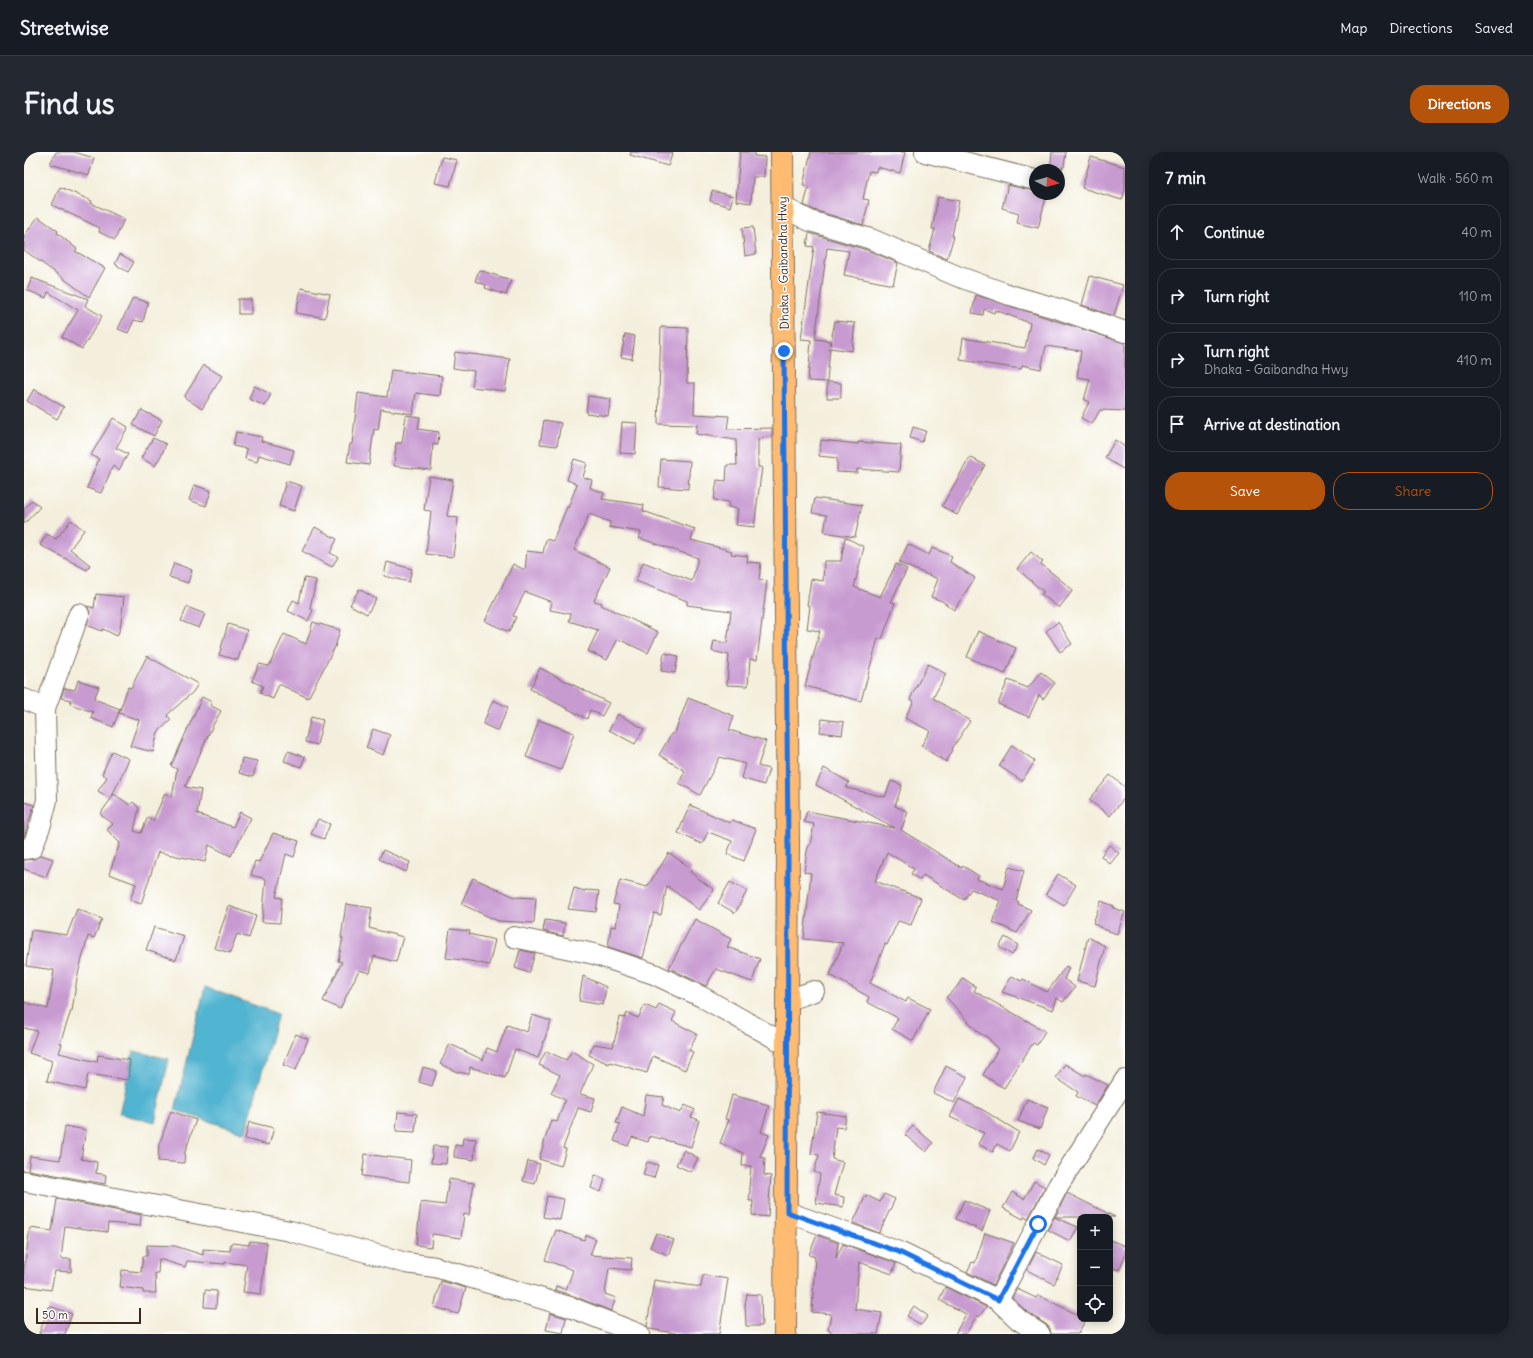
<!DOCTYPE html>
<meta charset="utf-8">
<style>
:root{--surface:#171b24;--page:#242831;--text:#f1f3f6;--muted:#9ea1a6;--line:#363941;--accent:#b45309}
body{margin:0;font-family:Delius,sans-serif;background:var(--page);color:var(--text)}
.controls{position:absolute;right:12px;bottom:12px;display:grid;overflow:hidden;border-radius:8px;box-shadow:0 2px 10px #0003}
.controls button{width:36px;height:36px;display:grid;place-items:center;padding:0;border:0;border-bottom:1px solid var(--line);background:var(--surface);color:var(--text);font:20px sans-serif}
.compass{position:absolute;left:1005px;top:12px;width:36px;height:36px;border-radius:50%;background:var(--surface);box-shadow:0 2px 10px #0003;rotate:96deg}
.scale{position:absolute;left:12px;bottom:10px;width:105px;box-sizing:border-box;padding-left:4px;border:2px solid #3b2a1e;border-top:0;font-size:11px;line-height:14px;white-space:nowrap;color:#3b2a1e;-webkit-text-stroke:3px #fff;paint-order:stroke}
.stop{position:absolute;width:12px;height:12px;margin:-9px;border:3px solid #1a73e8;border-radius:50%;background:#fff}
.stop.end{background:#1a73e8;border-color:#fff;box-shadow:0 1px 4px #0008}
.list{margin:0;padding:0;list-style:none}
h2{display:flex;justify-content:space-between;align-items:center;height:52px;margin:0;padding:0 16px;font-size:17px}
h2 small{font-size:13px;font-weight:400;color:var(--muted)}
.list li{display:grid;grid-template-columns:26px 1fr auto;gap:12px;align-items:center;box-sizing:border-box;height:56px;margin:0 8px 8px;padding:0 8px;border:1px solid var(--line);border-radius:16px}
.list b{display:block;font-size:15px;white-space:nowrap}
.list p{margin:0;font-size:13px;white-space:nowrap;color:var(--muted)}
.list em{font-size:13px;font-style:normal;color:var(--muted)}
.actions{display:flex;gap:8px;padding:12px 16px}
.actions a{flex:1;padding:9px 0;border:1px solid var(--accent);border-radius:16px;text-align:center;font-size:14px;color:var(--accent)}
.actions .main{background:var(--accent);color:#fff}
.icon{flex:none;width:22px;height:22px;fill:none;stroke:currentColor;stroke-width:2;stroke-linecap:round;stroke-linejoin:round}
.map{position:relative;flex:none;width:1101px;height:1182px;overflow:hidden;border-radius:16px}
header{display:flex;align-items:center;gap:24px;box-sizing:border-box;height:56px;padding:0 20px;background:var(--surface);border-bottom:1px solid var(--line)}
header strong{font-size:19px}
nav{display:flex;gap:22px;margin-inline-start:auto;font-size:14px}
.intro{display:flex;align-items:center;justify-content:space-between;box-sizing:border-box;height:96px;padding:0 24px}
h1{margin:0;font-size:28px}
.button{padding:10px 18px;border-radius:16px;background:var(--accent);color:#fff;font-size:14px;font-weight:700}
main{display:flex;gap:24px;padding:0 24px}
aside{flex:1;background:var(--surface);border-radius:16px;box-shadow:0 2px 10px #0003}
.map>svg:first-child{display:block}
.water{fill:#51b4d0;stroke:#466f77}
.building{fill:#c79ad0}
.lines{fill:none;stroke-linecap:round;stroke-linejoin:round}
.minor-casing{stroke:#7c6f60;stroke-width:22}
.major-casing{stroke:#7c6f60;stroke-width:24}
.minor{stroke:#fff;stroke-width:20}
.major{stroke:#febb71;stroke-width:22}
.route{stroke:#1a73e8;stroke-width:5}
.labels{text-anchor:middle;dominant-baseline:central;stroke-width:3;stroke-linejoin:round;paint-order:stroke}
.street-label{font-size:12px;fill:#3b2a1e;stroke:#fff}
</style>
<header>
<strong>Streetwise</strong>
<nav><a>Map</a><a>Directions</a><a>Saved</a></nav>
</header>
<div class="intro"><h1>Find us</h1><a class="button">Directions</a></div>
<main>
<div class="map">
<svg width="1101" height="1182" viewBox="0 0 1101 1182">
<rect width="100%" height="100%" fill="#fff"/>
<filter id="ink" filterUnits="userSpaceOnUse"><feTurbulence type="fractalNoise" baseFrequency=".025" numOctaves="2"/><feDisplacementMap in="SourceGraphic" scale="8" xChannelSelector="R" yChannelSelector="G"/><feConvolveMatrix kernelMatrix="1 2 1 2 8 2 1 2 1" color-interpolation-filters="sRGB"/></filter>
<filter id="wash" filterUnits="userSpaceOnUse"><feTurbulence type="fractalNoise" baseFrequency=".012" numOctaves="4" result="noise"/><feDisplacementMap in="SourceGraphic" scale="16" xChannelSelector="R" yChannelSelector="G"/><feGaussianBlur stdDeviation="0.9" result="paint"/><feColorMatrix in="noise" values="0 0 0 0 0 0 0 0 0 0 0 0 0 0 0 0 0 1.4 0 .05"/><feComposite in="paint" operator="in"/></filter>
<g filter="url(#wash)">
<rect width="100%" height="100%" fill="#f4efdc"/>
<g class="water">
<polygon points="181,835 254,862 221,981 151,958"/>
<polygon points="109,899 145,907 131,970 95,962"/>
</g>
<g id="blocks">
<g class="building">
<polygon points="32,0 50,0 70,6 65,23 26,12"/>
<polygon points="607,0 649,0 644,14 606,3"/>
<polygon points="716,0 731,0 730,4 741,5 740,25 729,25 727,51 712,49"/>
<polygon points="787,0 881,0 876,21 853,15 852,20 845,19 839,47 845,48 839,73 790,58 780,53 785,34 779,33"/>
<polygon points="1028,0 1042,0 1040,15 1038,15 1038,18 1026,18"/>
<polygon points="418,5 433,8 426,34 411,31"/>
<polygon points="1067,5 1101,15 1101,38 1098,48 1058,36"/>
<polygon points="984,33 1011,39 1011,42 1023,42 1014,76 993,71 995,61 978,56"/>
<polygon points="36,35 68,49 67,51 100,67 91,88 75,80 76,76 28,53"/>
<polygon points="688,39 709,44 706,55 686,49"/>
<polygon points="914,45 935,49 928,84 930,84 923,107 905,99 911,77 908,77"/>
<polygon points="14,65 34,79 33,81 53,97 51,99 81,116 65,145 0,98 0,84"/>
<polygon points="729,75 732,102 721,104 718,76"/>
<polygon points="785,81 843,98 874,111 869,133 820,123 825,99 803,96 791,187 806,189 806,193 811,169 831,171 828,199 806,196 803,230 784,229 787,188 777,187 790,95 783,94"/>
<polygon points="96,102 110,110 104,120 91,112"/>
<polygon points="455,118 487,128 482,143 461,136 462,133 451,129"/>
<polygon points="1066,124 1099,133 1090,164 1058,153"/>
<polygon points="8,126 64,147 61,154 78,164 58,197 38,185 54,158 24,140 22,146 3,138"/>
<polygon points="277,136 306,142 301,166 272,161"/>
<polygon points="952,143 1101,191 1101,259 1076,258 1068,272 1057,266 1065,250 1060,248 1066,227 1053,225 1057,199 1022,194 1017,217 998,213 997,217 936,208 939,186 1001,196 1006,171 971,158 970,161 960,157 959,163 948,161"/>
<polygon points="109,146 124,150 119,170 110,168 104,181 94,177"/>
<rect x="214" y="147" width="13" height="15"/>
<polygon points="637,175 664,176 663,231 671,231 670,262 705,264 703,277 748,276 748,284 734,287 734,315 738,315 730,375 712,373 714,357 704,355 705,350 690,348 693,328 702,329 703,313 713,313 712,288 672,282 673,273 634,272"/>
<polygon points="601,182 611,184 608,207 597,205"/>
<polygon points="431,200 486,207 481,239 448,235 450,219 429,216"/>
<polygon points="180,213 198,224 178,257 160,245"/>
<polygon points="367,218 418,224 416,244 392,241 389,262 357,257 354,278 350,277 345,313 323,310 326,292 328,292 334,241 363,245"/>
<polygon points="803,230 817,231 817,246 803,246"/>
<polygon points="230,234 247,242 241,254 225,247"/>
<polygon points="10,237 40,255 33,267 3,249"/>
<polygon points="564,244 587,247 584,264 562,261"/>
<polygon points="117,258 138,268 130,284 109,273"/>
<polygon points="382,263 396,265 394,277 415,280 414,293 409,292 407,318 370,314 372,291 378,291"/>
<polygon points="89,266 104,275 92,296 104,302 95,318 89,314 77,341 63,336 75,307 67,303"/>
<polygon points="520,268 537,271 533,294 516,292"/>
<polygon points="598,270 613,271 611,302 596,301"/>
<polygon points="889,275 902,279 898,290 886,286"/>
<polygon points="212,280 238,285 237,289 270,298 266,312 235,303 233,310 221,307 223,297 209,294"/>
<polygon points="129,286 142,292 138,302 131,314 117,306"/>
<polygon points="797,288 834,292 834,290 877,293 875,320 833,317 833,321 813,320 813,306 795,304"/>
<polygon points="1091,288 1101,295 1101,318 1081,306"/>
<polygon points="946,305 961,313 933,363 918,354"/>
<polygon points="550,307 563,311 559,325 568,328 566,336 580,341 578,347 620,353 619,359 671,377 667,388 708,399 707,402 724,404 723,410 737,411 735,428 743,429 733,508 726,507 724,534 703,533 705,503 688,499 690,489 703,491 707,459 663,453 663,449 612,429 619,410 668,429 674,406 615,386 617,380 585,375 586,370 565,362 550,398 586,415 570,449 578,451 577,453 634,480 624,501 594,487 583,508 564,499 574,478 545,469 547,462 526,458 528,450 501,440 489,464 492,465 485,480 461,469 489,412 501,418 503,399 519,401 522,387 529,389 543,355 544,356 553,332 543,328"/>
<polygon points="637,307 666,309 664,337 635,335"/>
<polygon points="405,324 429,328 423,364 434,366 429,405 402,402 407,359 400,358"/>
<polygon points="262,329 278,334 270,359 255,354"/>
<polygon points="170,333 187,339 182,354 165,348"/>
<polygon points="791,346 838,353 831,385 800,380 803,363 788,361"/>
<polygon points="8,348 16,355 0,372 0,357"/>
<polygon points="47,368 60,378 46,397 66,413 63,418 16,393 23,382 32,387"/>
<polygon points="291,375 313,387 306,401 314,405 308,415 278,399"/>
<polygon points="821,385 840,395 830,435 856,445 872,412 883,417 867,450 871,451 858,487 854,486 837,549 781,534 796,479 783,477 786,454 783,453 787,427 799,429 800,409 817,409"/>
<polygon points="884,392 905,403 908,396 928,404 926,410 951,426 930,458 918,449 907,445 914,427 875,411"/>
<polygon points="1007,400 1019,410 1017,412 1049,438 1035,456 1017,442 1020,440 993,417"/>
<polygon points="363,410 388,417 385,430 360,424"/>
<polygon points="150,411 168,418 164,431 145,425"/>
<polygon points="280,426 292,428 286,456 289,458 284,469 264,459 269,448 275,451"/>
<polygon points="335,437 352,447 343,462 326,453"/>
<polygon points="72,442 100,445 96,477 93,484 79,477 78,479 63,473 66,460 63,454 70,456"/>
<polygon points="163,455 181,462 175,476 157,469"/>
<polygon points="289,470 316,478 311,495 284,546 255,532 249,547 236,541 239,534 228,529 235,512 245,514 260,482 282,492"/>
<polygon points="1034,470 1048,492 1036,500 1022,479"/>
<polygon points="204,472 223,478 214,508 195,503"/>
<polygon points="954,479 992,496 981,522 943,505"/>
<polygon points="640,501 654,504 651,521 637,519"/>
<polygon points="123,504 174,532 169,540 143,563 147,568 134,580 129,600 106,594 115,568 95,561 104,535 107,536"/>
<polygon points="904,512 922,522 909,546 946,569 928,597 929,598 922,610 897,594 906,579 881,566 890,549 886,547"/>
<polygon points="516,516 585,551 578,564 566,558 563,567 506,537"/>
<polygon points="1017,520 1031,531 1019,547 1015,543 1005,565 974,552 984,528 1004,536"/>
<polygon points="54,528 75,535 70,547 96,557 89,575 67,566 69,560 46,552 47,548 37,546 40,536 51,538"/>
<polygon points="178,545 188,550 186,553 197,559 188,575 161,635 177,638 173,662 209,675 216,660 227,666 207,704 185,693 181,710 134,700 117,752 106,748 112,732 85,722 96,691 83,678 89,672 76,662 87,647 74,639 83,625 78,622 88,599 105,607 87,646 90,642 106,653 109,650 115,656 110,679 117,681 124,665 129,669 141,641 148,645 153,617 147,614"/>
<polygon points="664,546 710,564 705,578 742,589 734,614 745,617 740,633 717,626 721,612 696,605 676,643 655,631 661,619 635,603 648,581 650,583"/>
<polygon points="469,548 484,555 474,579 459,572"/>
<polygon points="594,562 620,577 611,592 585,578"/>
<polygon points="287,565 299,568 293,593 281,590"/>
<polygon points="798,567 820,570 818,583 796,580"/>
<polygon points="515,568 550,581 537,618 502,605"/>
<polygon points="349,577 366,583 359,603 342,596"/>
<polygon points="988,593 1011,609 998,629 975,614"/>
<polygon points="264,599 281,605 277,615 260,609"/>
<polygon points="218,606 233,609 229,625 215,621"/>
<polygon points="800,616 825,630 822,636 861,645 867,629 878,633 871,654 884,660 877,678 938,716 939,714 955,724 953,727 979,737 985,715 1000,719 992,749 995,750 994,752 1007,758 993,781 969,770 971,767 969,766 977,749 947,737 940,748 899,723 896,728 887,722 890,717 863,700 851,729 897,746 887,773 874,769 863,793 861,792 846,831 882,850 884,846 906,857 889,889 868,877 874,866 843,850 845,845 806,823 819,791 780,787 787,721 780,720 784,693 786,693 790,672 780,670 783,659 871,676 792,633"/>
<polygon points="1086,623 1101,635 1101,645 1086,664 1065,648"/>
<polygon points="0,650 10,653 0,685"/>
<polygon points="666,653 706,671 708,668 732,677 720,709 703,702 708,689 684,680 678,692 654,681"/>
<polygon points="294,667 306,672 300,687 287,682"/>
<polygon points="249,681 275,689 270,705 262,702 252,745 258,746 256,771 238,770 242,727 227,723 231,709 235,710"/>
<polygon points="1085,693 1095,701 1086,712 1077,704"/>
<polygon points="359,698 386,710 382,720 355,707"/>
<polygon points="645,701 668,717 666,720 690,738 675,758 643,734 637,763 630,761 619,806 584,795 587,774 592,775 595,753 589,752 596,728 623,735"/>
<polygon points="17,703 29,707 22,725 0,717 0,708 10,707"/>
<polygon points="1034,722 1052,733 1040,753 1022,742"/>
<polygon points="449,726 491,745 512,746 510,771 474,769 437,752"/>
<polygon points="706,730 723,739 711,761 694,751"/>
<polygon points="550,736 561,739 561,738 575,739 572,760 544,757"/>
<polygon points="1077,749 1090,754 1089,756 1101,760 1093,782 1079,777 1069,771"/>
<polygon points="322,752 348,756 345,776 379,785 372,810 350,804 346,821 335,818 316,857 299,849 318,810 314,809 319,786 317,786"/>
<polygon points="205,754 232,764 225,786 213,782 206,801 190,796"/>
<polygon points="53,757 78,767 70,786 64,784 53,826 48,859 47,859 36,891 38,892 35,901 73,910 74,903 106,908 104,928 64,922 61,938 23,929 28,909 5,901 13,879 0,876 0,850 24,857 30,818 2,814 7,778 43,783"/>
<polygon points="671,767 707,787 703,795 736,807 728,830 692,817 682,834 645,816"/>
<polygon points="521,768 541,771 539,784 519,779"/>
<polygon points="130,775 160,784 152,808 122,798"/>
<polygon points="426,777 446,779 445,782 471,788 465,813 446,809 422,806"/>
<polygon points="981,785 994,793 988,803 975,795"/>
<polygon points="1064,785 1081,794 1071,834 1053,829"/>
<polygon points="496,798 511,801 505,821 491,816"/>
<polygon points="1042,814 1045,816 1040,827 1051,835 1039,850 1033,846 1029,858 978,840 988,824 997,829 999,827 1023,840"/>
<polygon points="559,824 582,835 579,853 555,849"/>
<polygon points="939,826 952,835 950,839 1021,879 1013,893 1009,891 980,936 959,923 974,897 963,885 955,881 922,845 932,836"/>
<polygon points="635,852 652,860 648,869 673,882 665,898 669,900 661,918 629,904 623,921 586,910 585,912 565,903 570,892 589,895 596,865 601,866 603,861 614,866 621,853 632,858"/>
<polygon points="508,863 527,869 514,906 491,897 481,926 446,915 445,922 433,920 416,912 426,892 459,908 463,896 473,900 483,873 503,880"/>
<polygon points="272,882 284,887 272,918 259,913"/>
<polygon points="522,899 542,908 548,899 569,912 556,942 571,946 567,960 554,956 539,996 542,997 537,1014 515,1007 527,968 533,970 541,948 527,941 536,923 515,913"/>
<polygon points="1041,912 1061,924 1062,922 1084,933 1071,954 1052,944 1054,940 1032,926"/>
<polygon points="922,914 943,925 930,951 909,941"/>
<polygon points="399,915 413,919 408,934 395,930"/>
<polygon points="622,943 640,945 638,953 656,961 661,953 671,958 667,965 675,968 667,995 626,984 624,990 608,985 604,994 590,989 596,972 592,971 598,955 619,964"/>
<polygon points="708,943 745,953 737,980 745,983 736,1005 741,1006 740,1023 747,1024 744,1065 728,1063 729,1049 725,1049 726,1036 725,1036 727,1014 718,1014 719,1001 696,991 705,968 701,967"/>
<polygon points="935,947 959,958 995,980 986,999 973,992 969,1000 954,992 960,981 926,965"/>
<polygon points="1003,947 1024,955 1016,977 994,969"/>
<polygon points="147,959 172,968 161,1000 160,1011 134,1009 135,993"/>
<polygon points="374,960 393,962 391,980 372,979"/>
<polygon points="793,960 822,964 820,976 812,975 808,1007 819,1010 810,1043 820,1045 819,1055 792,1051 796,1022 790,1020 795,1003 787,1002"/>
<polygon points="225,970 250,976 245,993 221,987"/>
<polygon points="41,974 62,978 57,1007 73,1010 72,1021 82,1023 81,1032 4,1018 6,1004 36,1008"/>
<polygon points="889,974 909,991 902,1000 881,983"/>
<polygon points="439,986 452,987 450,1008 430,1005 431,993 438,994"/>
<polygon points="409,994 424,995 422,1012 407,1011"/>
<polygon points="1014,997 1025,1003 1020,1013 1009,1006"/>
<polygon points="660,998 674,1006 667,1020 652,1013"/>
<polygon points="341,1002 387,1008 385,1030 338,1024"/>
<polygon points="504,1009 516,1012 511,1032 499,1029"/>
<polygon points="623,1010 634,1013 630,1026 619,1023"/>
<polygon points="571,1023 581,1027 577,1040 567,1036"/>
<polygon points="425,1027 450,1031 445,1063 440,1062 437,1086 408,1082 407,1095 392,1093 397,1050 421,1053"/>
<polygon points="1010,1029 1021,1035 1004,1067 1000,1065 999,1067 979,1056 988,1040 1000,1047"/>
<polygon points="1043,1041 1091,1065 1031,1065"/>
<polygon points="860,1042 871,1047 855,1081 829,1071 842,1043 856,1050"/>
<polygon points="523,1044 540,1047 536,1068 519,1065"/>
<polygon points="33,1047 117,1063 116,1074 84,1071 83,1080 41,1074 37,1107 47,1107 47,1120 31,1119 27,1138 0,1134 0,1118 6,1076 28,1079"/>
<polygon points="940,1048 966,1059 958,1079 932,1067"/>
<polygon points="1030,1065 1054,1075 1046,1089 1024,1078"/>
<polygon points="532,1078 560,1088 562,1083 572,1087 566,1103 608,1106 607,1118 585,1116 581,1142 592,1146 587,1159 550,1144 531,1138 532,1134 542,1138 549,1118 521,1108"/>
<polygon points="632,1081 650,1088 644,1103 626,1095"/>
<polygon points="961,1081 990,1091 969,1133 943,1120 948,1110 951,1111"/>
<polygon points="793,1083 814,1091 812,1106 819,1092 872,1111 868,1122 835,1110 831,1157 858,1161 854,1182 807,1182 807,1179 804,1178 807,1162 788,1160 791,1105 785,1103"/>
<polygon points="1086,1088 1101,1094 1101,1104 1095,1118 1086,1115"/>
<polygon points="226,1089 243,1091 237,1142 219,1140 223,1113 201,1110 201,1112 163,1109 161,1115 135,1107 134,1121 131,1121 132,1141 119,1141 119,1138 96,1135 98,1118 117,1120 119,1104 123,1104 123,1093 151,1094 179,1103 179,1097 206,1099 207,1091 225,1093"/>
<polygon points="1012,1100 1039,1113 1030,1132 1003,1118"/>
<polygon points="679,1123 704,1127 695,1182 657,1182 625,1177 623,1174 630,1128 677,1135"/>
<polygon points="417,1129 442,1136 434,1162 410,1155"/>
<polygon points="921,1135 962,1155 955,1165 953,1163 942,1182 931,1182 942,1162 915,1148"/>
<polygon points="993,1137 1012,1146 1014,1143 1056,1164 1056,1167 1062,1167 1054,1182 1027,1182 1026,1177 1023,1173 1002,1159 988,1146"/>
<polygon points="181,1138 193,1139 192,1156 180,1155"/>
<polygon points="723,1142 737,1143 738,1174 722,1174 721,1153"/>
<polygon points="25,1154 48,1162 41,1182 15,1182"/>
<polygon points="890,1154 904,1164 897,1173 883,1164"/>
<polygon points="526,1161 542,1166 539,1181 522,1178"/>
</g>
</g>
</g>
<g filter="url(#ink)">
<use href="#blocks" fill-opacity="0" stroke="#7c6f60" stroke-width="1"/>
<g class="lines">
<defs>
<g id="minor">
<polyline points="901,0 1011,28"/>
<polyline points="759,55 786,69 847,87 933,124 986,143 1035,157 1101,180"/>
<polyline points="0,547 21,556"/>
<polyline points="0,697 8,696 17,672 23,648 21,556 55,462"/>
<polyline points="490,785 570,802 630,822 678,845 763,893"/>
<polyline points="764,848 790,839"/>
<polyline points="0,1029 266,1079 382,1111 411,1115 546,1155 615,1182"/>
<polyline points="763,1060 875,1100 974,1148 995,1168 1016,1182"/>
<polyline points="974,1148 1034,1034 1101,928"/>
</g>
<polyline id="major" points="758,0 764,694 761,1182"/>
</defs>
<use href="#minor" class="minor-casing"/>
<use href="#major" class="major-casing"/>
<use href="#minor" class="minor"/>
<use href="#major" class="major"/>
</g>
</g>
<g class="lines" filter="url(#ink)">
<polyline class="route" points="760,199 764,694 763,1060 875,1100 974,1148 1014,1072"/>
</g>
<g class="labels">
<g class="street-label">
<text transform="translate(759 111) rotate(-91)">Dhaka - Gaibandha Hwy</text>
</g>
</g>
</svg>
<div class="controls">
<button>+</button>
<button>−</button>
<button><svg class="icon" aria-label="locate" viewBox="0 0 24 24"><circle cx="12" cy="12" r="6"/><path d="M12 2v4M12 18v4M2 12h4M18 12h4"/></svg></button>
</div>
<svg class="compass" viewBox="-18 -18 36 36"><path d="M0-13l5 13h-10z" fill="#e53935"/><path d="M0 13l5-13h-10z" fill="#9ea1a6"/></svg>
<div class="scale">50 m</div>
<div class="stop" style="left:1014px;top:1072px"></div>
<div class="stop end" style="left:760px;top:199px"></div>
</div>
<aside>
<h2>7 min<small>Walk · 560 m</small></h2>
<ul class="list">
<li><svg class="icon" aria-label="ahead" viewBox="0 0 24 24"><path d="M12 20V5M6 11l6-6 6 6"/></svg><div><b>Continue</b></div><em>40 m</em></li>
<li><svg class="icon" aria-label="right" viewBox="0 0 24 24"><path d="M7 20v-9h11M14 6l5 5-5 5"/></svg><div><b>Turn right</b></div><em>110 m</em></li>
<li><svg class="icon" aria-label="right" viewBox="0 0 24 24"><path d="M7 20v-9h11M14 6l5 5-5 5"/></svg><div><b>Turn right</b><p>Dhaka - Gaibandha Hwy</p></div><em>410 m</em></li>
<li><svg class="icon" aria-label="arrive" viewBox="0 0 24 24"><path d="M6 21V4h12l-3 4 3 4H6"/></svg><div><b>Arrive at destination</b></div></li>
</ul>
<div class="actions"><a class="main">Save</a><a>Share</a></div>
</aside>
</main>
